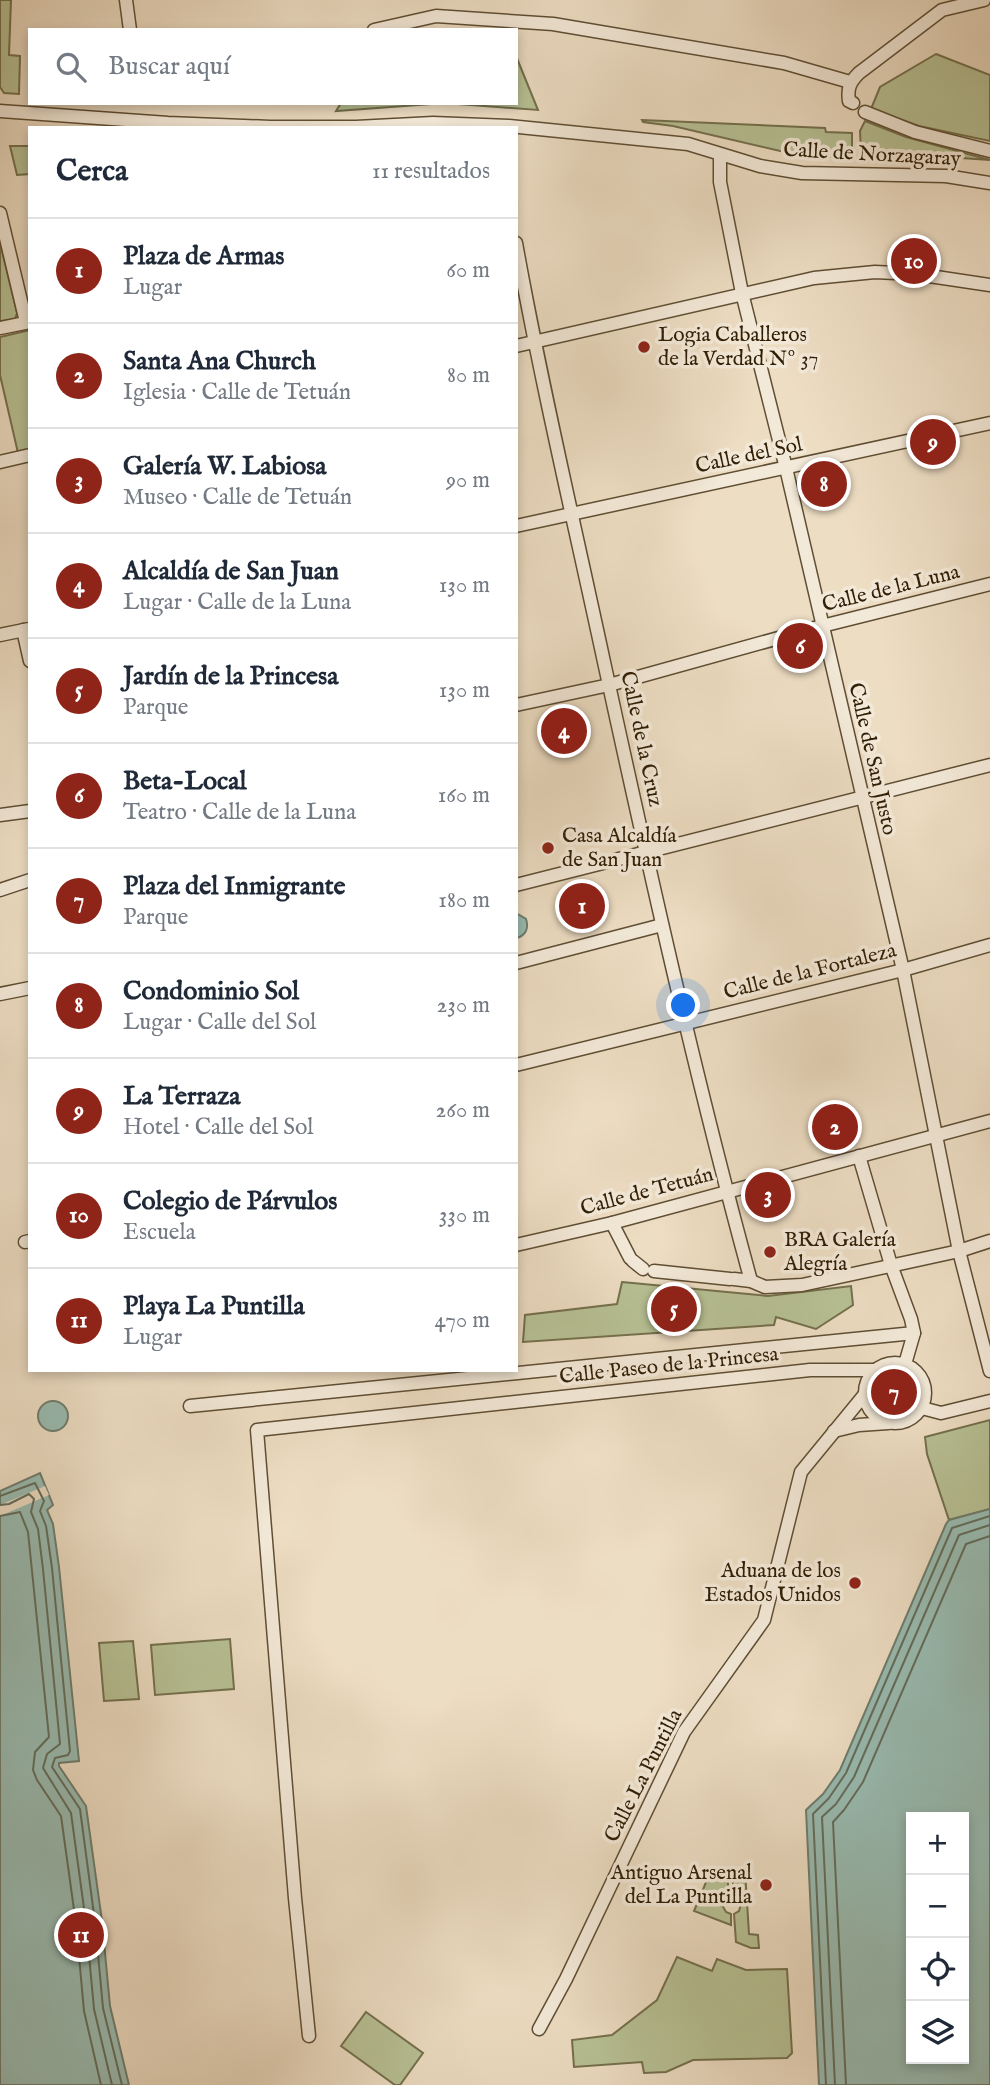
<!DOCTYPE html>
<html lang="es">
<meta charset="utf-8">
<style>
:root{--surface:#fff;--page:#f2f2f3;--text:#1f2937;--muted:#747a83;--line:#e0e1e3;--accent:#8f2418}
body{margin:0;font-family:"IM FELL English",serif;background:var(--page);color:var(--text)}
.controls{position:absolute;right:21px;bottom:21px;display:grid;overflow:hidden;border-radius:0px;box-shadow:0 4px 10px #0003}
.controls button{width:63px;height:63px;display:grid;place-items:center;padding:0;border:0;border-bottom:2px solid var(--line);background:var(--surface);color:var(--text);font:35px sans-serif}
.you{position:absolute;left:684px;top:1006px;width:24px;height:24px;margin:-18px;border:5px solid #fff;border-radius:50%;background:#1a73e8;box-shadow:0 0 0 10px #1a73e833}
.badge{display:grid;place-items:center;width:46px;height:46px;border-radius:50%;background:var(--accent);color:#fff;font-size:23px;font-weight:700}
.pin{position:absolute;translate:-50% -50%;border:4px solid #fff;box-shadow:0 2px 7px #0006}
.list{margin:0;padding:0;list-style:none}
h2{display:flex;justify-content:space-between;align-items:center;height:91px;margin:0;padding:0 28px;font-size:30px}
h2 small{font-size:23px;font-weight:400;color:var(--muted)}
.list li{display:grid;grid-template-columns:46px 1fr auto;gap:21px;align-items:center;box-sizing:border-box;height:105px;padding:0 28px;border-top:2px solid var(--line)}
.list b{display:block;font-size:26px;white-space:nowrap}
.list p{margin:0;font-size:23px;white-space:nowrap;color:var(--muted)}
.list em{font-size:23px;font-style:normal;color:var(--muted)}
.icon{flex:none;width:38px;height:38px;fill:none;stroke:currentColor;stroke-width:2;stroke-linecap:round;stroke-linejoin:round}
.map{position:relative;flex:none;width:990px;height:2085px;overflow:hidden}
.search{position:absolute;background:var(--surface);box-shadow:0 4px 10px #0003;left:28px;top:28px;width:490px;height:77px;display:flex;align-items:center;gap:18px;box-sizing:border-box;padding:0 24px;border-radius:0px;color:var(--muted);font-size:26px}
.panel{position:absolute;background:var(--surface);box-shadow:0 4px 10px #0003;left:28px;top:126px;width:490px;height:1246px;border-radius:0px}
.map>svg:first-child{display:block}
.green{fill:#b7c195;stroke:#74704d;stroke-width:2}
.water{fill:#99bcb2;stroke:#6f7d6d;stroke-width:2;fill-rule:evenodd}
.pier{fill:#edddc3}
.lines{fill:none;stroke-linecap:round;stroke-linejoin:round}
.shore{stroke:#646d5c;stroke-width:2}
.street-casing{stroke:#5f4e34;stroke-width:15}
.street{stroke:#f3e9d8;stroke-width:12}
.poi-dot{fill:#8f2418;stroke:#f3e9d8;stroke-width:2.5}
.labels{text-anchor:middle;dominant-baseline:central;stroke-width:7;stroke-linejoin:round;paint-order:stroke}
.street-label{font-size:21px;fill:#301e05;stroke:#f3e9d8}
.poi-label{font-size:21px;fill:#301e05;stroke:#f3e9d8;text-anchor:start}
</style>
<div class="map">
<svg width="990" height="2085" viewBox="0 0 990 2085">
<rect width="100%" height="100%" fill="#edddc3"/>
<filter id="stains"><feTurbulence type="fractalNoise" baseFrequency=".00286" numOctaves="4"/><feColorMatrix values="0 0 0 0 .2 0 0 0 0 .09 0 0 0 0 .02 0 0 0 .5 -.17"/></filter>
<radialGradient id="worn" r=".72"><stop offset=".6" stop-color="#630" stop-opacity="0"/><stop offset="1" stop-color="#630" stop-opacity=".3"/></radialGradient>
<g class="green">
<polygon points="0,0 11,0 9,55 20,56 19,94 4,93 0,87"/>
<polygon points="936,54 990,75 990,141 919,126 871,109 880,87"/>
<polygon points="516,56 538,110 445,103 336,111 341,103 516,103"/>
<polygon points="642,120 825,128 826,132 852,133 852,157 806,157 673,126 643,122"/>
<polygon points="865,121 906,137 990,160 861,151 860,131"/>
<polygon points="10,146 30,146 30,174 17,175"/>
<polygon points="0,243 17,313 15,319 0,322"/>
<polygon points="30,330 30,449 18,453 0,375 0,337"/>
<polygon points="622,1282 768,1296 851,1286 853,1305 816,1329 776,1317 774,1325 523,1342 525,1315 617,1304"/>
<circle cx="894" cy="1393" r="20"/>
<polygon points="990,1420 990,1509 949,1520 927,1454 925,1437"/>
<polygon points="230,1639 234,1689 155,1695 151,1645"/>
<polygon points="133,1641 139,1699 104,1701 99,1643"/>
<polygon points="745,1870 749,1934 758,1935 759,1948 751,1948 736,1942 734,1914 739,1911 741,1904 734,1895 732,1872"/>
<polygon points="727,1873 729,1896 724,1899 722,1905 726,1912 731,1914 731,1925 694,1911 709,1875"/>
<polygon points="677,1957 712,1971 717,1959 746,1970 787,1969 792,2053 787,2058 693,2060 666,2072 644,2073 642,2062 574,2067 572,2040 612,2035 657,2000"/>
<polygon points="366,2012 423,2053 400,2085 395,2085 341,2046"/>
</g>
<g class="water">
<path d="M516,913l10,6c3,9 0,16 -9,19z"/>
<circle cx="53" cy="1416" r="15"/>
<polygon points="40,1473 53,1505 47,1510 53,1524 59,1567 79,1761 59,1763 59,1766 86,1806 102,1921 110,2006 129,2085 0,2085 0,1491"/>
<path d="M990,1509v576h-171l-13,-275 17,-16 17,-24 106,-246 3,-4zM964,1817v242h-53v-242z"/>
</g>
<polygon class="pier" points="45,1486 49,1495 0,1516 0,1505"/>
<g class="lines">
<g class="shore">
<polyline points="0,1496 35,1483 44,1501 40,1511 46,1526 52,1568 70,1751 68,1755 55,1758 52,1767 80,1809 95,1922 103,2008 122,2085"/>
<polyline points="0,1505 9,1504 29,1494 34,1499 31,1512 38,1529 43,1569 60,1744 47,1754 43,1768 71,1813 86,1923 94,2009 112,2085"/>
<polyline points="0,1516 20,1512 28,1532 49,1737 35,1752 33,1770 37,1780 61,1816 76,1924 84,2011 101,2085"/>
<polyline points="826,2085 813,1814 829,1798 846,1773 952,1528 990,1516"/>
<polyline points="835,2085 822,1817 836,1804 854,1777 959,1535 990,1525"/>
<polyline points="846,2085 833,1822 844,1810 863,1782 966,1544 990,1536"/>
</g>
<defs>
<g id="street">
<polyline points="126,0 130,30"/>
<polyline points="374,30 436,16 553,24 784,63 850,82"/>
<path d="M853,103l-4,-2c-2,-13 1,-19 10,-28l83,-63 42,-10"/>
<polyline points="0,111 168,123 270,127 356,127 433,123 509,126 688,144 760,166 802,173 946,176 990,183"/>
<polyline points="865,112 915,132 990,151"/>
<polyline points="720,155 720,182 742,293 786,468 903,970 959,1251 990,1371"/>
<polyline points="0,213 26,322"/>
<path d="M516,243c25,140 58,279 88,419 45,207 91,414 147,619"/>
<polyline points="0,328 30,322"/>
<polyline points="516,346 814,278 875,272 916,274 990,285"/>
<polyline points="0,462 30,455"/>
<polyline points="516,526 990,423"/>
<polyline points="23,630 30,661"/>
<polyline points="0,635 29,629"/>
<polyline points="516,705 609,685 822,626 990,584"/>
<polyline points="0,815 30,811"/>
<polyline points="516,885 990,765"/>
<polyline points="0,890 30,880"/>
<polyline points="516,963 662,925"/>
<polyline points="0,994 30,988"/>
<polyline points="516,1065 903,970 990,945"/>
<polyline points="859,1156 891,1265 911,1319 914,1333 905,1364"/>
<polyline points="612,1223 630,1258"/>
<polyline points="25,1242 30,1241"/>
<polyline points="516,1245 612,1223 990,1121"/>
<polyline points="633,1261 643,1269"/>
<polyline points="654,1271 730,1279"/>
<polyline points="734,1279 751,1281 765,1287 802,1285 959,1251 990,1241"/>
<circle cx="895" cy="1393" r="30"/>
<polyline points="190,1406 914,1333"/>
<polyline points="922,1408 941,1413 990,1401"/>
<polyline points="834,1431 859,1425 888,1423"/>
<polyline points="539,2029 566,1979 684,1732 764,1620 801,1472 865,1394"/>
<polyline points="309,2036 295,1898 257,1430 810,1370 876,1370"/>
</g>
</defs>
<use href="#street" class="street-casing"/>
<use href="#street" class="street"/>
</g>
<g class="poi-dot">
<circle cx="644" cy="347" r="7"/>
<circle cx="548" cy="848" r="7"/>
<circle cx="770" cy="1252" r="7"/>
<circle cx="855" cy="1583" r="7"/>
<circle cx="766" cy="1885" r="7"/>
</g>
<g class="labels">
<g class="street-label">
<text transform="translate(872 155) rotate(3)">Calle de Norzagaray</text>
<text transform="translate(749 456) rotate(-12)">Calle del Sol</text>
<text transform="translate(891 589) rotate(-14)">Calle de la Luna</text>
<text transform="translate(641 739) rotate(78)">Calle de la Cruz</text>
<text transform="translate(872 759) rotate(77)">Calle de San Justo</text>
<text transform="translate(810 972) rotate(-14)">Calle de la Fortaleza</text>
<text transform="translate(647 1192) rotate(-15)">Calle de Tetuán</text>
<text transform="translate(669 1366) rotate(-6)">Calle Paseo de la Princesa</text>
<text transform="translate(644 1776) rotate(-63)">Calle La Puntilla</text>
</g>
<g class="poi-label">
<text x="658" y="335">Logia Caballeros<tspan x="658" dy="24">de la Verdad Nº 37</tspan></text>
<text x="562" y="836">Casa Alcaldía<tspan x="562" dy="24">de San Juan</tspan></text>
<text x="784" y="1240">BRA Galería<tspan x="784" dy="24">Alegría</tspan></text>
<text x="841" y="1571" text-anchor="end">Aduana de los<tspan x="841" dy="24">Estados Unidos</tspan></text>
<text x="752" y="1873" text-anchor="end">Antiguo Arsenal<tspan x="752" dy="24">del La Puntilla</tspan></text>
</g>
</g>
<rect width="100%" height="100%" filter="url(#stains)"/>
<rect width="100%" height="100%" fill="url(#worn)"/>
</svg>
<div class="controls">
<button>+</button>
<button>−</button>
<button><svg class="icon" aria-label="locate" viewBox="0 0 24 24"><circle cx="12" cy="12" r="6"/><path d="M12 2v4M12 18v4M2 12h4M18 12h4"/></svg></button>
<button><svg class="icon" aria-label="layers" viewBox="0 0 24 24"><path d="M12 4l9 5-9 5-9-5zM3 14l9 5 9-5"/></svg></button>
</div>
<div class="you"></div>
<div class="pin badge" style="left:582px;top:906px">1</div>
<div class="pin badge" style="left:835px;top:1127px">2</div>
<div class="pin badge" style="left:768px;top:1195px">3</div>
<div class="pin badge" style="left:564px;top:731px">4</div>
<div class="pin badge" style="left:674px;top:1309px">5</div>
<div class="pin badge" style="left:800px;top:646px">6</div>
<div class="pin badge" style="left:894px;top:1392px">7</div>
<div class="pin badge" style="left:824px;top:484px">8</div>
<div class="pin badge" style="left:933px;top:442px">9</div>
<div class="pin badge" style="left:914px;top:261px">10</div>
<div class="pin badge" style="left:81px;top:1935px">11</div>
<div class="search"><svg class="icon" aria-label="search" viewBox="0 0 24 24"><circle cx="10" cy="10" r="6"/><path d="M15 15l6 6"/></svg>Buscar aquí</div>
<section class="panel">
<h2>Cerca<small>11 resultados</small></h2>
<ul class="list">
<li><span class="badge">1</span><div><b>Plaza de Armas</b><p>Lugar</p></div><em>60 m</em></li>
<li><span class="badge">2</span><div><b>Santa Ana Church</b><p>Iglesia · Calle de Tetuán</p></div><em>80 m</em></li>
<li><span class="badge">3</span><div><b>Galería W. Labiosa</b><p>Museo · Calle de Tetuán</p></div><em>90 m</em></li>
<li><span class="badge">4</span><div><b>Alcaldía de San Juan</b><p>Lugar · Calle de la Luna</p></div><em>130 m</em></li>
<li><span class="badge">5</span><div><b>Jardín de la Princesa</b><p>Parque</p></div><em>130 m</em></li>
<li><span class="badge">6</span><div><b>Beta-Local</b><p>Teatro · Calle de la Luna</p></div><em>160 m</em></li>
<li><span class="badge">7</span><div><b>Plaza del Inmigrante</b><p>Parque</p></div><em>180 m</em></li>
<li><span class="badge">8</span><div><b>Condominio Sol</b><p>Lugar · Calle del Sol</p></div><em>230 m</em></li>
<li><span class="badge">9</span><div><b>La Terraza</b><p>Hotel · Calle del Sol</p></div><em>260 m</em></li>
<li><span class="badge">10</span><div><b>Colegio de Párvulos</b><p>Escuela</p></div><em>330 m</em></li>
<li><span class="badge">11</span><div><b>Playa La Puntilla</b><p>Lugar</p></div><em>470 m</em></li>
</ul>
</section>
</div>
